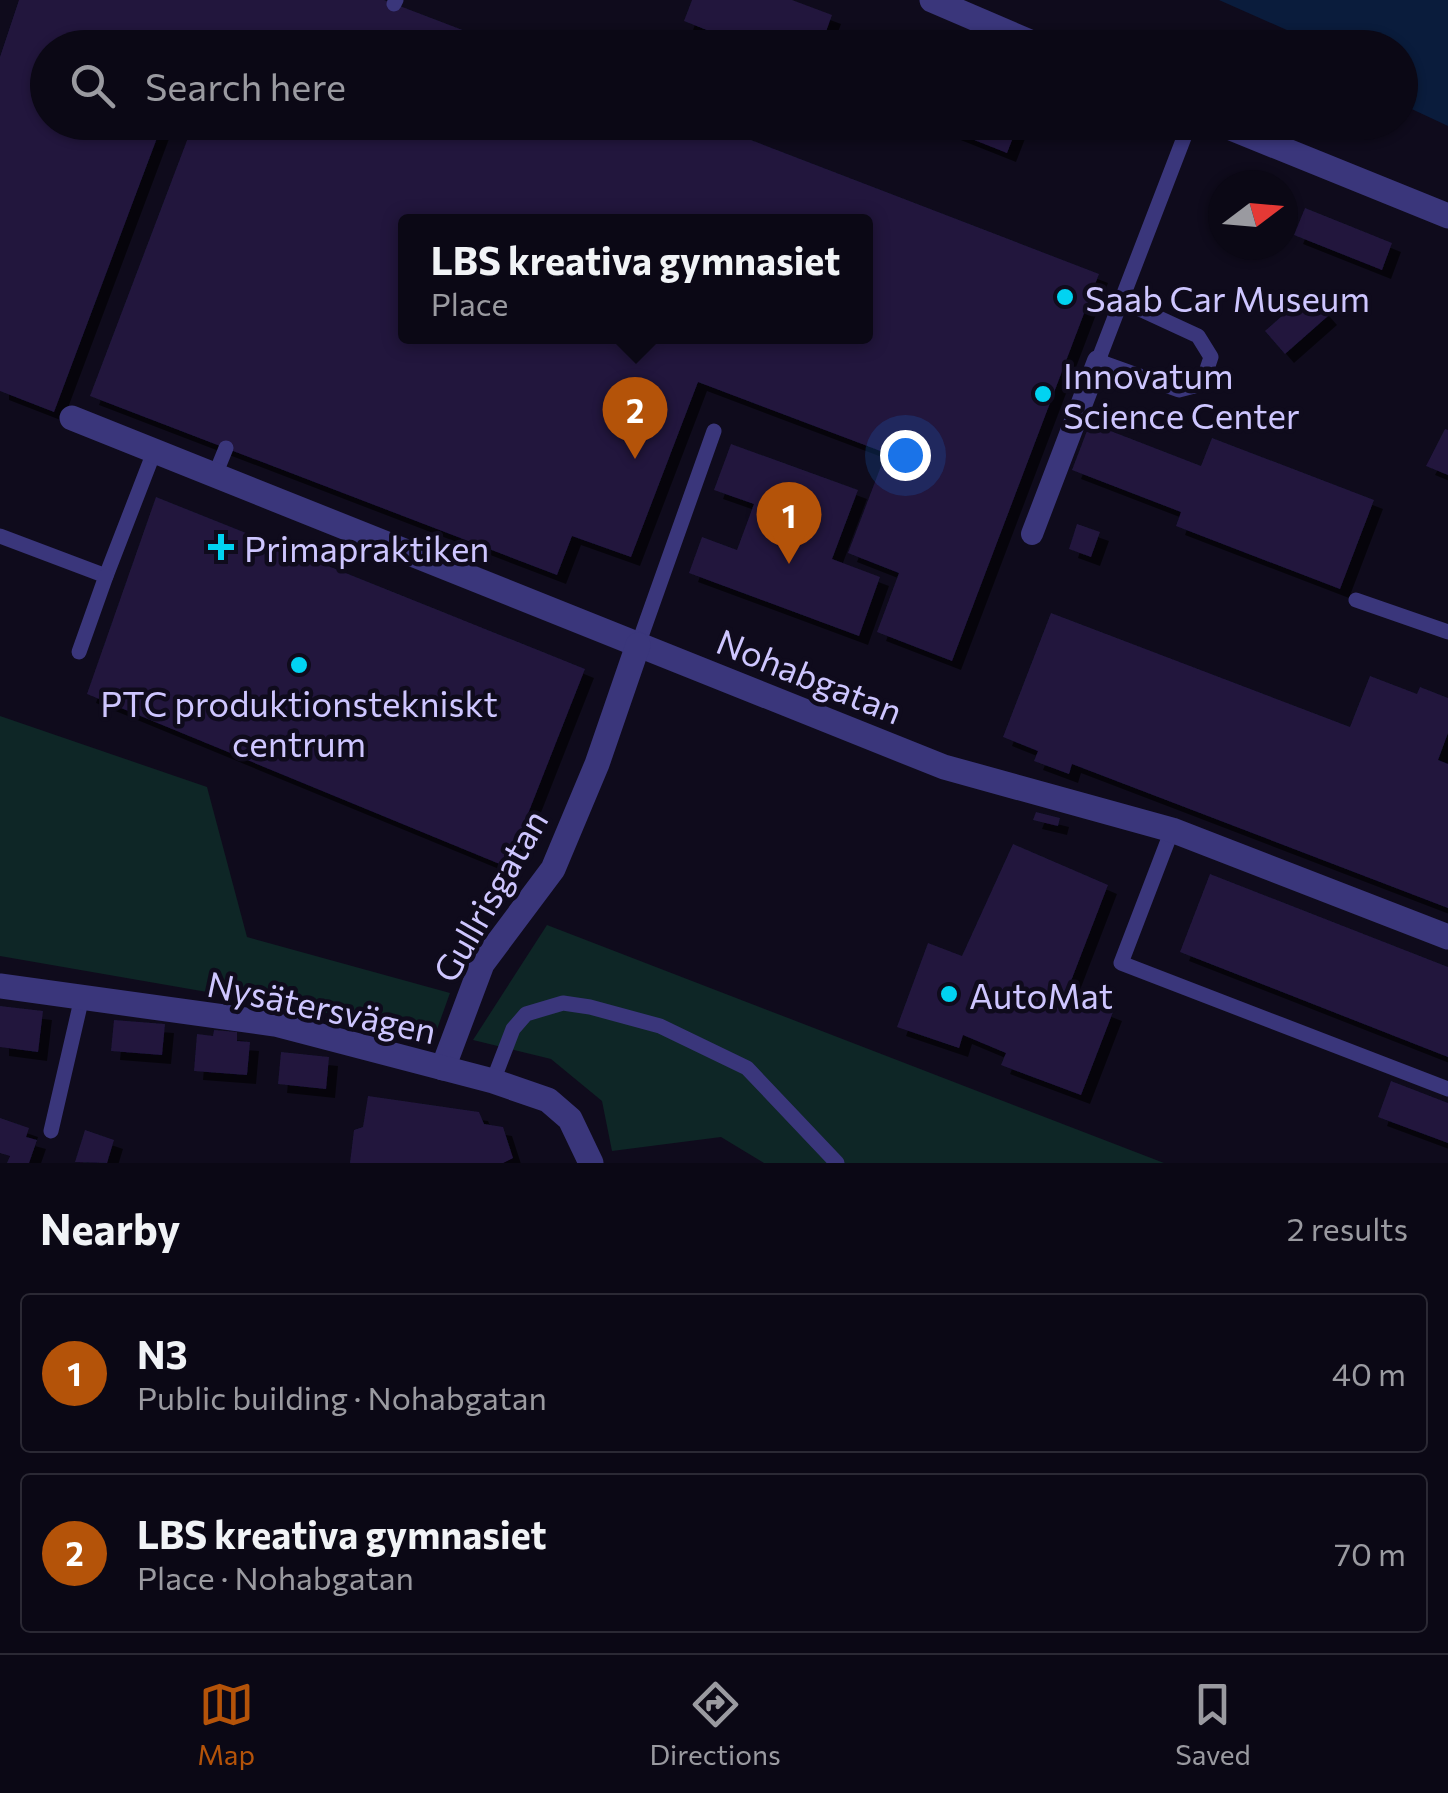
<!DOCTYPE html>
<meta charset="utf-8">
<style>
:root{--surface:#0b0815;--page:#191622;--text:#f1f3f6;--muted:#9a9aa0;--line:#2b2934;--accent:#b45309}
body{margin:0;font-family:Commissioner,sans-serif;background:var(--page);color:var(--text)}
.compass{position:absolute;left:1208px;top:170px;width:90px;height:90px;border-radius:50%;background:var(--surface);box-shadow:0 2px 8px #0004;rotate:74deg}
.you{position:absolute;left:905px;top:455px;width:35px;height:35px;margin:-25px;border:8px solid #fff;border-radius:50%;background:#1a73e8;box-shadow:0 0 0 15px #1a73e833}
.badge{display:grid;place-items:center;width:65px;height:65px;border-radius:50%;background:var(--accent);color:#fff;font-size:32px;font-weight:700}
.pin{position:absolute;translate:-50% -82px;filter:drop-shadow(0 2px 5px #0008)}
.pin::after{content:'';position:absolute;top:52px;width:35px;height:30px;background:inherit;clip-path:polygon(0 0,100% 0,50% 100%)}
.popup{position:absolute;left:398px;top:214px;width:475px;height:130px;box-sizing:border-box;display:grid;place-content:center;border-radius:10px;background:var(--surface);filter:drop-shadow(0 2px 8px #0005);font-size:32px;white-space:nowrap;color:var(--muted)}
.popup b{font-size:38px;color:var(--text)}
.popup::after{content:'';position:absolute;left:50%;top:100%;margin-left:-20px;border:20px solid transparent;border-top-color:var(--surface)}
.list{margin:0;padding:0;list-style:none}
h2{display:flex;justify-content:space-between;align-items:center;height:130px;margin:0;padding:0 40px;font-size:42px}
h2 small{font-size:32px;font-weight:400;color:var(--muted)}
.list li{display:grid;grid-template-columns:65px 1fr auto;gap:30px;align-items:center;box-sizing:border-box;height:160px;margin:0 20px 20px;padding:0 20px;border:2px solid var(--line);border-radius:10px}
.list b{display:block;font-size:38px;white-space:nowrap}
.list p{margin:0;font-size:32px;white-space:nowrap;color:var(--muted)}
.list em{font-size:32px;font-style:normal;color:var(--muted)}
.icon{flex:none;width:55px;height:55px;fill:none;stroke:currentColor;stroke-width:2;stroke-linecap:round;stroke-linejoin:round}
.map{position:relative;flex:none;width:1448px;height:1163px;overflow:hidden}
.search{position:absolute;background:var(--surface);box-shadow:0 2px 8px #0004;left:30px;right:30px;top:30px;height:110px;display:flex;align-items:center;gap:25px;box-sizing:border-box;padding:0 35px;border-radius:55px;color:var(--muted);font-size:38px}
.sheet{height:490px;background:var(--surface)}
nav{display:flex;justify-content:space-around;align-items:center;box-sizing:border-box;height:140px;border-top:2px solid var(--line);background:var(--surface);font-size:28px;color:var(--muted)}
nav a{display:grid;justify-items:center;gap:5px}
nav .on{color:var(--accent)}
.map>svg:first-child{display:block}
.green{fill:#0e2626}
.water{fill:#0a1c3c}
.building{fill:#20173d;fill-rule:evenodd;filter:url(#shadow)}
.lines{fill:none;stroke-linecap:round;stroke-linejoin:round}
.service{stroke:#3a367b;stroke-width:15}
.pedestrian{stroke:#3a367b;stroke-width:22}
.minor{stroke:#3a367b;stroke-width:25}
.tertiary{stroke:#3a367b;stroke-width:25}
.poi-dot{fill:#01d3f1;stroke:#0f0b1c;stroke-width:4}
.labels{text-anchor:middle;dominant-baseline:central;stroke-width:9;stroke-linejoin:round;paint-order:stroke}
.poi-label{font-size:35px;fill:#cec6ff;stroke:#0f0b1c;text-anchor:start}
.street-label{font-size:35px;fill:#cec6ff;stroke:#0f0b1c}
</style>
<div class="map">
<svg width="1448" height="1163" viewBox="0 0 1448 1163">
<defs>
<filter id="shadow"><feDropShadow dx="9" dy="9" stdDeviation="0" flood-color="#0009"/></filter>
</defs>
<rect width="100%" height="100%" fill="#0f0b1c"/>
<g class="green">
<polygon points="0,716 207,787 247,937 450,993 436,1032 0,956"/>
<polygon points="547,925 1164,1163 764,1163 721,1137 612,1151 602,1101 551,1059 473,1040"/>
</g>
<polygon class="water" points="1219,0 1448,0 1448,126 1401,104 1400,48 1325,47"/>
<g class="building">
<polygon points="19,0 384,0 507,47 48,48 48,122 163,122 54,412 0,391 0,57"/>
<polygon points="692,0 792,0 832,15 820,48 752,48 684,21"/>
<path d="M194,122h510l395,152 -147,387 -75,-29 22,-59 -51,-20 38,-100 -188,-71 -67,175 -59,-21 -15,39 -467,-179zM405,222h460v114h-460z"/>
<polygon points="929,122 1019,122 1007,153"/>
<polygon points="1305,208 1392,243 1382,270 1294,235"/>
<polygon points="1308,293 1328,316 1285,354 1265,331"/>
<polygon points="1090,423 1201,466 1212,438 1374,500 1340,589 1176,526 1181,512 1072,470"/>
<polygon points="1445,429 1448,430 1448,475 1426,466"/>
<polygon points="731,444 858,490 832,559 880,577 859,636 689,573 702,537 737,550 754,504 714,490"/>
<polygon points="156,497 585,669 507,867 87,694"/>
<polygon points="1077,524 1100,532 1091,557 1069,549"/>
<polygon points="1051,613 1350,727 1370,676 1417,694 1420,687 1448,698 1448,733 1438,760 1448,764 1448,908 1072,764 1069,774 1034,761 1038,751 1003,737"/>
<polygon points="1036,812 1060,818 1058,826 1033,820"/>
<polygon points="1013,844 1108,885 1066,994 1113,1012 1081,1095 1001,1065 1006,1053 963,1035 959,1048 897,1027 928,943 962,956"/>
<polygon points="1210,874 1448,967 1448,1057 1180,952"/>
<polygon points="0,1006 43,1011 38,1052 0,1047"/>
<polygon points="114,1020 165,1024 162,1055 111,1051"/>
<polygon points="214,1030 237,1032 237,1041 250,1042 247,1075 194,1071 197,1034 213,1036"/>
<polygon points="281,1052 329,1057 326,1089 278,1084"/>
<polygon points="1391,1081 1448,1103 1448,1143 1378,1117"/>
<polygon points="368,1096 479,1112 484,1124 503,1127 513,1158 503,1163 350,1163 354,1130 363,1127"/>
<polygon points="0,1118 29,1128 26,1137 37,1140 29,1163 7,1163 10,1156 0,1153"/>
<polygon points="85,1130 114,1140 107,1163 75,1162"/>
</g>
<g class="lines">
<g class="service">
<polyline points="394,4 396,0"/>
<polyline points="1120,300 1198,336 1211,357 1202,384 1179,390 1098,361 1190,122"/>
<polyline points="215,475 226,448"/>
<polyline points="0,536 106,576 154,452"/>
<polyline points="1356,600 1448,632"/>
<polyline points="638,645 714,431"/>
<polyline points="79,652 106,576"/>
<polyline points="1172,830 1121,963 1448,1089"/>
<polyline points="493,1081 513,1029 526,1014 563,1003 590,1007 660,1026 747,1068 837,1163"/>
<polyline points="51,1131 82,997"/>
</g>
<polyline class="pedestrian" points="1032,534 1098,361"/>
<g class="minor">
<polyline points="72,418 944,767 1172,830 1448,937"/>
<polyline points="443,1068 482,964 553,869 597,764 638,645"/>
</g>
<g class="tertiary">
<polyline points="932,0 1044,48"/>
<polyline points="1216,122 1448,216"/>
<polyline points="0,986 275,1024 493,1081 548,1100 570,1119 591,1163"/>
</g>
</g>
<g class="poi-dot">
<circle cx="1065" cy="297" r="10"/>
<circle cx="1043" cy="394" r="10"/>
<path d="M216 532h10v10h10v10h-10v10h-10v-10h-10v-10h10z"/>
<circle cx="299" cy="665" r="10"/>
<circle cx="949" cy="994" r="10"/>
</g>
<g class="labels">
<g class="poi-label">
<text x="1085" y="297">Saab Car Museum</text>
<text x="1063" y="374">Innovatum<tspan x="1063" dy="40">Science Center</tspan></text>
<text x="244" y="547">Primapraktiken</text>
<text x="299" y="702" text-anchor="middle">PTC produktionstekniskt<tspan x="299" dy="40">centrum</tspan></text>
<text x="969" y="994">AutoMat</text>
</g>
<g class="street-label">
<text transform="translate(810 675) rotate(22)">Nohabgatan</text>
<text transform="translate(489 895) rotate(-60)">Gullrisgatan</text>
<text transform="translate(322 1006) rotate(12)">Nysätersvägen</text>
</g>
</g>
</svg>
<svg class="compass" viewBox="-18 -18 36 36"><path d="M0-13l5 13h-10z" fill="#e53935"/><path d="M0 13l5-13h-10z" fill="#9a9aa0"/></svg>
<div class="you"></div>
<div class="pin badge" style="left:789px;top:564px">1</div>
<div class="pin badge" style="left:635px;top:459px">2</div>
<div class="popup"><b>LBS kreativa gymnasiet</b>Place</div>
<div class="search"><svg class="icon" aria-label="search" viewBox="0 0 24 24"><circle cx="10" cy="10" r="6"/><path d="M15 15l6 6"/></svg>Search here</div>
</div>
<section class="sheet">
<h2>Nearby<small>2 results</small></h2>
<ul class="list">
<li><span class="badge">1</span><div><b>N3</b><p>Public building · Nohabgatan</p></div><em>40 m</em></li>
<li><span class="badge">2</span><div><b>LBS kreativa gymnasiet</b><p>Place · Nohabgatan</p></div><em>70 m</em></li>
</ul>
</section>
<nav>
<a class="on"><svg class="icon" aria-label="map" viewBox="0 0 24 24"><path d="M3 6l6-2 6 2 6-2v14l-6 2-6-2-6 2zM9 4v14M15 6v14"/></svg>Map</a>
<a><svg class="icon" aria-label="directions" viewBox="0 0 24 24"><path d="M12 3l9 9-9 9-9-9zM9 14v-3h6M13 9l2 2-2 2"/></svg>Directions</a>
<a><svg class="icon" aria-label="saved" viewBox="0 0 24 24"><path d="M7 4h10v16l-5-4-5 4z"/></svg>Saved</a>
</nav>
